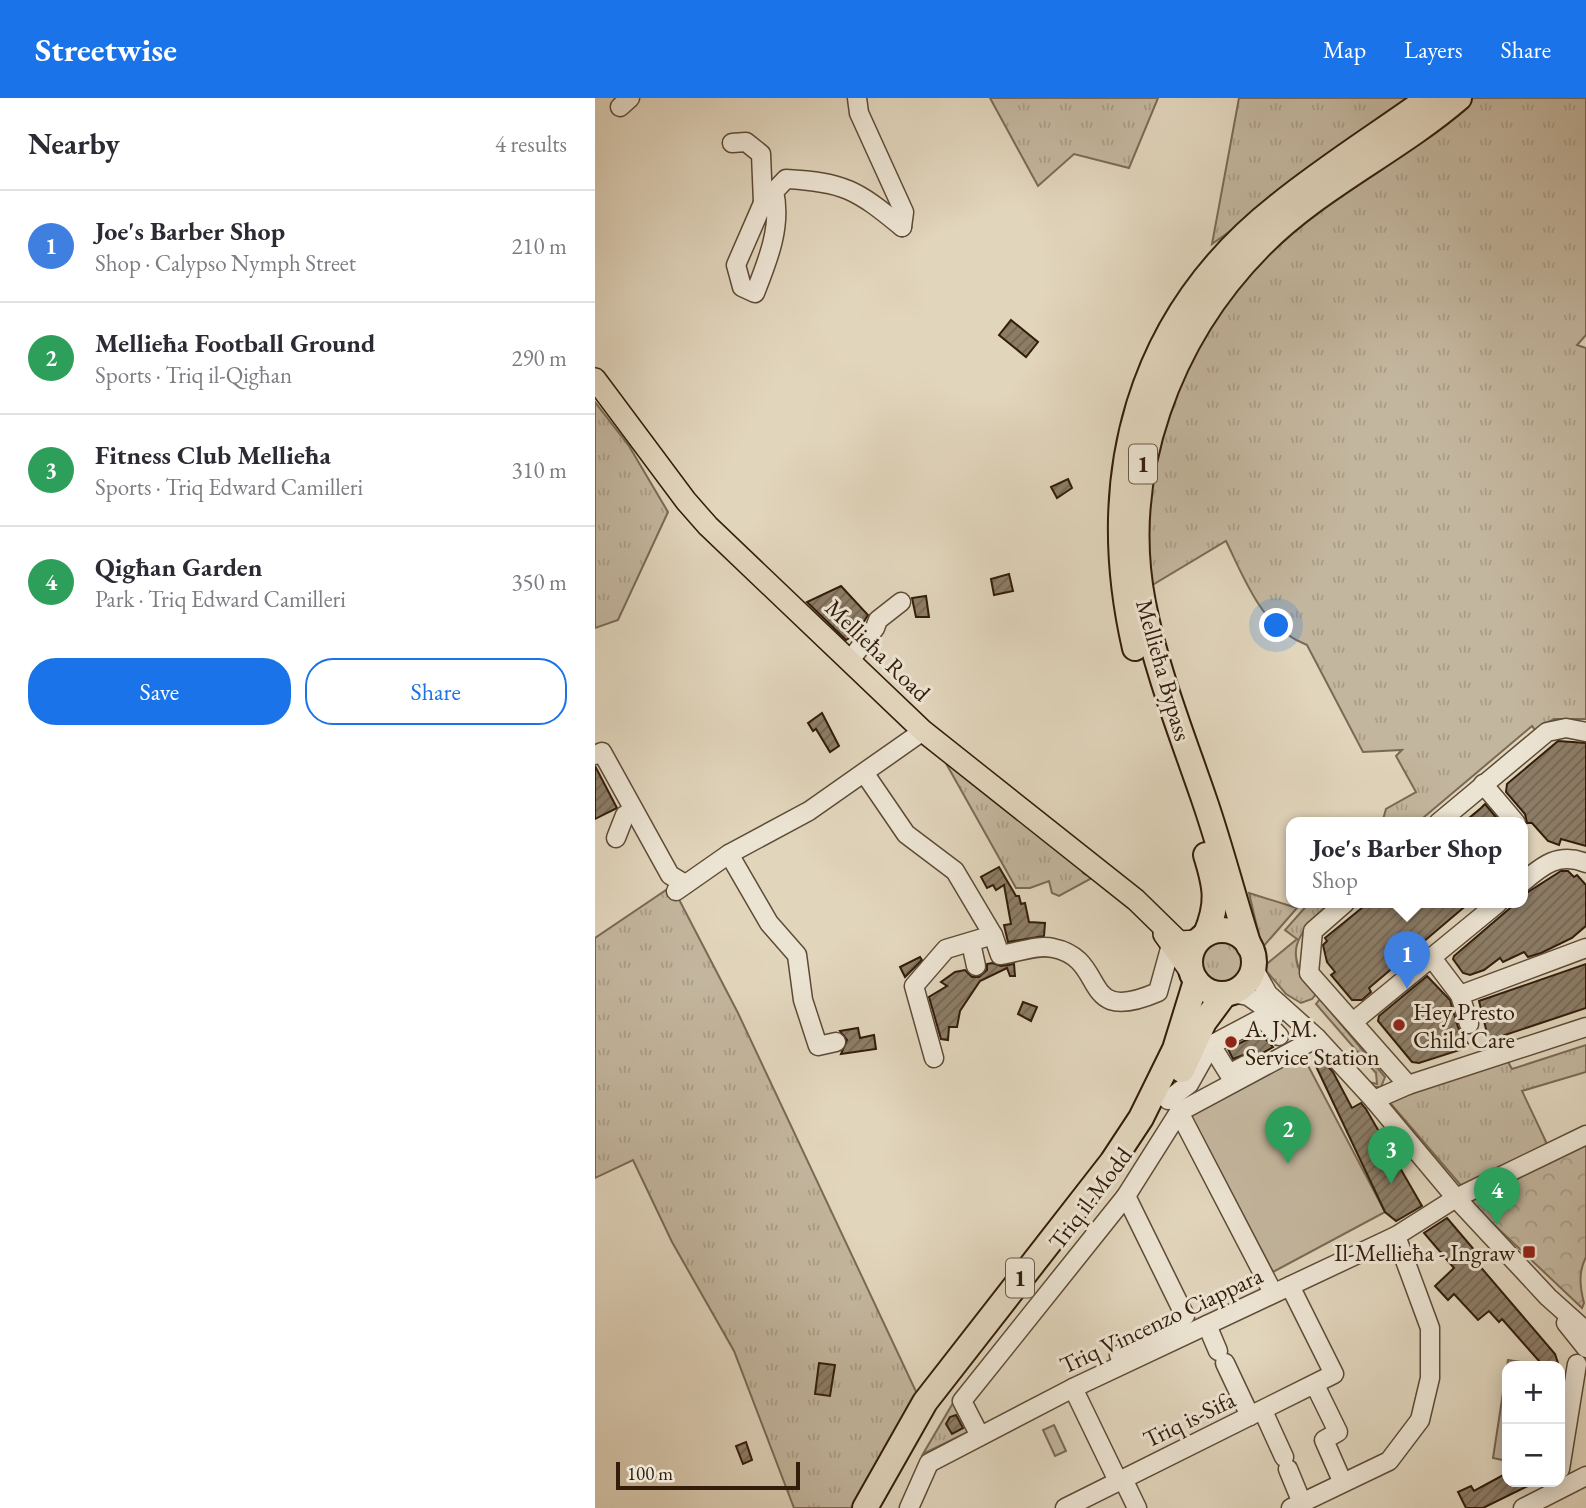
<!DOCTYPE html>
<meta charset="utf-8">
<style>
:root{--surface:#fff;--page:#f2f2f3;--text:#2b2b33;--muted:#7c7c81;--line:#e1e1e2;--accent:#1a73e8}
body{margin:0;font-family:"EB Garamond",serif;background:var(--page);color:var(--text)}
.controls{position:absolute;right:21px;bottom:21px;display:grid;overflow:hidden;border-radius:14px;box-shadow:0 4px 18px #0003}
.controls button{width:63px;height:63px;display:grid;place-items:center;padding:0;border:0;border-bottom:2px solid var(--line);background:var(--surface);color:var(--text);font:35px sans-serif}
.scale{position:absolute;left:21px;bottom:18px;width:184px;box-sizing:border-box;padding-left:7px;border:4px solid #321d0a;border-top:0;font-size:19px;line-height:24px;white-space:nowrap;color:#321d0a;-webkit-text-stroke:5px #ece4d3;paint-order:stroke}
.you{position:absolute;left:682px;top:528px;width:24px;height:24px;margin:-18px;border:5px solid #fff;border-radius:50%;background:#1a73e8;box-shadow:0 0 0 10px #1a73e833}
.badge{display:grid;place-items:center;width:46px;height:46px;border-radius:50%;background:var(--accent);color:#fff;font-size:23px;font-weight:700}
.pin{position:absolute;translate:-50% -58px;filter:drop-shadow(0 2px 4px #0008)}
.pin::after{content:'';position:absolute;top:37px;width:24px;height:21px;background:inherit;clip-path:polygon(0 0,100% 0,50% 100%)}
.popup{position:absolute;left:691px;top:719px;width:242px;height:91px;box-sizing:border-box;display:grid;place-content:center;border-radius:14px;background:var(--surface);filter:drop-shadow(0 2px 5px #0005);font-size:23px;white-space:nowrap;color:var(--muted)}
.popup b{font-size:26px;color:var(--text)}
.popup::after{content:'';position:absolute;left:50%;top:100%;margin-left:-14px;border:14px solid transparent;border-top-color:var(--surface)}
.list{margin:0;padding:0;list-style:none}
h2{display:flex;justify-content:space-between;align-items:center;height:91px;margin:0;padding:0 28px;font-size:30px}
h2 small{font-size:23px;font-weight:400;color:var(--muted)}
.list li{display:grid;grid-template-columns:46px 1fr auto;gap:21px;align-items:center;box-sizing:border-box;height:112px;padding:0 28px;border-top:2px solid var(--line)}
.list b{display:block;font-size:26px;white-space:nowrap}
.list p{margin:0;font-size:23px;white-space:nowrap;color:var(--muted)}
.list em{font-size:23px;font-style:normal;color:var(--muted)}
.actions{display:flex;gap:14px;padding:21px 28px}
.actions a{flex:1;padding:16px 0;border:2px solid var(--accent);border-radius:28px;text-align:center;font-size:24px;color:var(--accent)}
.actions .main{background:var(--accent);color:#fff}
.map{position:relative;flex:none;width:991px;height:1410px;overflow:hidden}
header{display:flex;align-items:center;gap:42px;box-sizing:border-box;height:98px;padding:0 35px;background:var(--accent);color:#fff}
header strong{font-size:33px}
nav{display:flex;gap:38px;margin-inline-start:auto;font-size:24px}
main{display:flex}
aside{flex:1;background:var(--surface)}
.map>svg:first-child{display:block}
.grass{fill:url(#grass-tufts);stroke:#7a6a54;stroke-width:2}
.forest{fill:url(#forest-crowns);stroke:#7a6a54;stroke-width:2}
.pitch{fill:#c3b69e;stroke:#7a6a54;stroke-width:2}
.building{fill:url(#building-hatch);stroke:#321d0a;stroke-width:2}
.lines{fill:none;stroke-linecap:round;stroke-linejoin:round}
.minor-casing{stroke:#5e4b36;stroke-width:21}
.major-casing{stroke:#321d0a;stroke-width:24}
.highway-casing{stroke:#321d0a;stroke-width:28}
.minor{stroke:#ece4d3;stroke-width:18}
.major{stroke:#e1d5bc;stroke-width:21}
.highway{stroke:#e1d5bc;stroke-width:24}
.poi-dot{fill:#8f2418;stroke:#ece4d3;stroke-width:2.5}
.labels{text-anchor:middle;dominant-baseline:central;stroke-width:6;stroke-linejoin:round;paint-order:stroke}
.shield{fill:#ece4d3;stroke:#6a5946;stroke-width:2}
.shield-label{font-size:23px;font-weight:bold;fill:#321d0a}
.street-label{font-size:24px;fill:#321d0a;stroke:#ece4d3}
.poi-label{font-size:24px;fill:#321d0a;stroke:#ece4d3;text-anchor:start}
</style>
<header>
<strong>Streetwise</strong>
<nav><a>Map</a><a>Layers</a><a>Share</a></nav>
</header>
<main>
<aside>
<h2>Nearby<small>4 results</small></h2>
<ul class="list">
<li><span class="badge" style="background:#3f7fe0">1</span><div><b>Joe's Barber Shop</b><p>Shop · Calypso Nymph Street</p></div><em>210 m</em></li>
<li><span class="badge" style="background:#2e9e5b">2</span><div><b>Mellieħa Football Ground</b><p>Sports · Triq il-Qigħan</p></div><em>290 m</em></li>
<li><span class="badge" style="background:#2e9e5b">3</span><div><b>Fitness Club Mellieħa</b><p>Sports · Triq Edward Camilleri</p></div><em>310 m</em></li>
<li><span class="badge" style="background:#2e9e5b">4</span><div><b>Qigħan Garden</b><p>Park · Triq Edward Camilleri</p></div><em>350 m</em></li>
</ul>
<div class="actions"><a class="main">Save</a><a>Share</a></div>
</aside>
<div class="map">
<svg width="991" height="1410" viewBox="0 0 991 1410">
<defs>
<pattern id="grass-tufts" width="24" height="20" patternUnits="userSpaceOnUse" patternTransform="scale(1.75)"><rect width="24" height="20" fill="#c3b69e"/><path d="M3 7l-1-3M5 7V3M7 7l1-3M15 17l-1-3M17 17v-4M19 17l1-3" fill="none" stroke="#a89c87"/></pattern>
<pattern id="forest-crowns" width="20" height="18" patternUnits="userSpaceOnUse" patternTransform="scale(1.75)"><rect width="20" height="18" fill="#c3b69e"/><path d="M2 6a3 3 0 1 1 6 0M12 15a3 3 0 1 1 6 0" fill="none" stroke="#a89c87"/></pattern>
<pattern id="building-hatch" width="6" height="6" patternUnits="userSpaceOnUse" patternTransform="scale(1.75)"><rect width="6" height="6" fill="#8d7d67"/><path d="M-1 1l2-2M0 6l6-6M5 7l2-2" fill="none" stroke="#746653"/></pattern>
</defs>
<rect width="100%" height="100%" fill="#e1d5bc"/>
<filter id="stains"><feTurbulence type="fractalNoise" baseFrequency=".00286" numOctaves="4"/><feColorMatrix values="0 0 0 0 .2 0 0 0 0 .09 0 0 0 0 .02 0 0 0 .5 -.17"/></filter>
<radialGradient id="worn" r=".72"><stop offset=".6" stop-color="#630" stop-opacity="0"/><stop offset="1" stop-color="#630" stop-opacity=".3"/></radialGradient>
<g class="grass">
<polygon points="395,0 563,0 534,70 479,56 443,88"/>
<polygon points="644,0 827,0 795,19 617,146"/>
<path d="M878,0h113v237l-9,10 9,3v371h-32l-19,11 -3,-4 -115,97h-35l4,-14 30,-17 -20,-36 6,-6 -39,2 -56,-107c-45,-17 -61,-63 -81,-104l-77,46 -2,-48 5,-79 28,-84 49,-84 69,-70 148,-97z"/>
<polygon points="0,304 34,348 73,414 23,522 0,530"/>
<polygon points="348,660 486,769 488,775 497,780 464,798 457,795 454,783 435,790 421,790"/>
<polygon points="77,788 143,915 324,1300 266,1410 199,1410 139,1253 77,1144 38,1062 0,1080 0,840"/>
<polygon points="654,795 702,810 667,850"/>
<path d="M714,805h21c-35,32 -49,51 -14,91l-4,5 -11,4 -15,-9 -23,-27 34,-28 -12,-9z"/>
<circle cx="625" cy="863" r="24"/>
<polygon points="725,901 790,979 786,989 778,989 774,984 782,986 781,975 721,906"/>
<polygon points="991,947 991,974 927,993 954,1050 869,1091 796,1006 796,1002 912,962 917,971"/>
<polygon points="358,1305 366,1310 377,1332 328,1356"/>
<polygon points="459,1327 471,1353 460,1358 448,1332"/>
</g>
<path class="forest" d="M991,1046v113c-8,15 -6,30 -2,46l-2,5 -113,-107z"/>
<g class="pitch">
<polygon points="708,958 790,1114 678,1174 596,1018"/>
<polygon points="913,1262 939,1266 912,1268 912,1363 898,1360"/>
</g>
<g class="building">
<polygon points="416,222 443,244 431,259 404,237"/>
<polygon points="473,381 477,390 462,400 456,389"/>
<polygon points="414,476 418,493 399,497 396,481"/>
<polygon points="246,488 273,517 261,536 251,542 212,504"/>
<polygon points="331,498 334,519 321,519 317,500"/>
<polygon points="227,615 244,648 235,654 221,631 218,633 213,625"/>
<polygon points="963,643 991,645 991,748 966,741 964,747 953,743 937,725 932,725 930,716 911,694 912,686"/>
<polygon points="0,668 22,710 0,721"/>
<polygon points="890,706 906,725 868,725 886,710"/>
<polygon points="404,769 421,798 424,798 426,806 430,805 434,824 450,825 449,838 413,844 409,827 416,826 409,787 401,792 398,787 392,790 386,779"/>
<polygon points="966,773 973,773 979,779 982,777 991,787 991,828 977,840 946,855 933,859 929,854 908,864 905,860 889,872 875,877 868,875 858,861 859,858 921,805 928,805 928,799 933,794"/>
<polygon points="773,805 874,805 774,890 776,894 767,902 757,902 736,877 740,874 732,864 728,847 732,843 730,840"/>
<polygon points="325,859 327,862 310,879 305,869"/>
<polygon points="397,865 406,868 419,866 420,878 415,878 412,870 385,883 365,913 362,929 354,929 353,942 346,941 334,899 352,888 346,884 360,874 370,872 377,879 384,879 392,872 392,866"/>
<polygon points="991,866 991,910 898,941 893,939 884,903"/>
<polygon points="832,878 855,902 863,929 873,946 871,950 824,965 817,964 783,923 784,918"/>
<polygon points="428,904 442,909 436,923 423,916"/>
<polygon points="263,930 265,940 279,937 281,951 246,956 252,942 245,933"/>
<polygon points="665,935 678,949 659,960 651,956 638,961 633,951"/>
<polygon points="726,961 738,974 757,1010 766,1005 771,1011 827,1108 801,1123 790,1114 719,964"/>
<polygon points="852,1120 887,1161 883,1166 960,1256 964,1268 944,1268 945,1264 907,1221 904,1224 894,1213 883,1222 859,1196 853,1202 840,1188 859,1170 829,1135"/>
<polygon points="224,1265 240,1267 235,1298 220,1296"/>
<polygon points="361,1317 368,1330 357,1336 351,1326 355,1319"/>
<polygon points="151,1344 157,1362 148,1366 141,1348"/>
<polygon points="912,1375 912,1384 941,1384 888,1410 871,1410 863,1394 876,1388 879,1393"/>
</g>
<g class="lines">
<defs>
<g id="minor">
<polyline points="262,0 264,15 309,114 307,129"/>
<polyline points="25,9 35,0"/>
<polyline points="137,45 151,44 166,56 168,105"/>
<path d="M179,93c8,35 -6,69 -19,102l-13,-6 -6,-22 27,-62 23,-24c58,3 71,11 116,48"/>
<polyline points="256,561 280,530 283,522 306,504"/>
<polyline points="0,657 7,654 75,777 90,786"/>
<polyline points="270,676 311,736 360,773 398,837 351,851 319,888 339,960"/>
<polyline points="888,686 921,725"/>
<polyline points="843,725 952,634 971,630 991,634"/>
<polyline points="21,740 30,717"/>
<polyline points="134,756 174,825 202,857 208,902 223,948 241,944"/>
<path d="M928,784c20,-17 36,-30 63,-19"/>
<polyline points="81,793 134,756 214,713 328,633"/>
<polyline points="750,805 718,833 714,875 813,987 991,929"/>
<path d="M398,837l7,20c17,-2 37,-11 53,-7 57,11 24,79 105,44l13,-47"/>
<polyline points="376,845 381,868"/>
<polyline points="837,860 865,897 991,850"/>
<polyline points="658,869 673,896 722,940 779,1002 861,1100 953,1199 991,1233"/>
<polyline points="636,895 653,898 680,917"/>
<polyline points="865,897 874,926"/>
<polyline points="758,924 903,805"/>
<polyline points="616,947 634,976 651,967"/>
<polyline points="573,1002 594,986 616,947 667,920 684,938"/>
<polyline points="779,1002 813,987"/>
<polyline points="584,1014 674,1187"/>
<polyline points="971,1225 991,1250"/>
<polyline points="612,1227 623,1253"/>
<polyline points="524,1257 590,1218 531,1098"/>
<polyline points="630,1265 655,1318"/>
<polyline points="720,1287 743,1334 729,1342 747,1383"/>
<polyline points="478,1290 523,1383"/>
<polyline points="668,1313 689,1359"/>
<polyline points="385,1338 367,1303 531,1098 584,1014 722,940"/>
<polyline points="693,1371 707,1405"/>
<polyline points="965,1371 982,1266"/>
<polyline points="528,1381 542,1410"/>
<polyline points="314,1410 334,1365 478,1290 801,1138 861,1100 991,1037"/>
<polyline points="470,1410 739,1276 695,1188"/>
<polyline points="696,1410 794,1363 825,1322 835,1280 835,1230 801,1138"/>
<polyline points="928,1410 991,1378"/>
</g>
<g id="major">
<polyline points="0,281 91,403 113,428 328,633 541,802 584,844 603,843"/>
<polyline points="569,836 596,874"/>
</g>
<g id="highway">
<path d="M540,550c-39,-170 2,-331 143,-442 48,-39 101,-72 151,-108"/>
<path d="M611,757c10,32 13,48 0,79"/>
<circle cx="627" cy="864" r="32"/>
<path d="M654,848c-16,-49 -28,-98 -45,-147 -22,-64 -48,-129 -61,-196 -25,-129 26,-265 117,-357 58,-59 136,-94 199,-148"/>
<polyline points="587,972 609,924 629,897"/>
<polyline points="270,1410 330,1304 517,1064 546,1020 580,951 601,883"/>
</g>
</defs>
<use href="#minor" class="minor-casing"/>
<use href="#major" class="major-casing"/>
<use href="#highway" class="highway-casing"/>
<use href="#minor" class="minor"/>
<use href="#major" class="major"/>
<use href="#highway" class="highway"/>
</g>
<g class="poi-dot">
<circle cx="804" cy="927" r="7"/>
<circle cx="636" cy="944" r="7"/>
<rect x="927" y="1147" width="14" height="14" rx="3.5"/>
</g>
<g class="labels">
<g class="shield">
<rect x="534" y="346.5" width="28" height="39" rx="5"/>
<rect x="411" y="1160.5" width="28" height="39" rx="5"/>
</g>
<g class="shield-label">
<text x="548" y="366">1</text>
<text x="425" y="1180">1</text>
</g>
<g class="street-label">
<text transform="translate(283 552) rotate(44)">Mellieħa Road</text>
<text transform="translate(569 572) rotate(74)">Mellieħa Bypass</text>
<text transform="translate(495 1100) rotate(-53)">Triq il-Modd</text>
<text transform="translate(566 1222) rotate(-25)">Triq Vincenzo Ciappara</text>
<text transform="translate(594 1321) rotate(-26)">Triq is-Sifa</text>
</g>
<g class="poi-label">
<text x="818" y="913">Hey Presto<tspan x="818" dy="28">Child Care</tspan></text>
<text x="650" y="930">A. J. M.<tspan x="650" dy="28">Service Station</tspan></text>
<text x="920" y="1154" text-anchor="end">Il-Mellieħa - Ingraw</text>
</g>
</g>
<rect width="100%" height="100%" filter="url(#stains)"/>
<rect width="100%" height="100%" fill="url(#worn)"/>
</svg>
<div class="controls">
<button>+</button>
<button>−</button>
</div>
<div class="scale">100 m</div>
<div class="you"></div>
<div class="pin badge" style="left:812px;top:891px;background:#3f7fe0">1</div>
<div class="popup"><b>Joe's Barber Shop</b>Shop</div>
<div class="pin badge" style="left:693px;top:1066px;background:#2e9e5b">2</div>
<div class="pin badge" style="left:796px;top:1086px;background:#2e9e5b">3</div>
<div class="pin badge" style="left:902px;top:1127px;background:#2e9e5b">4</div>
</div>
</main>
